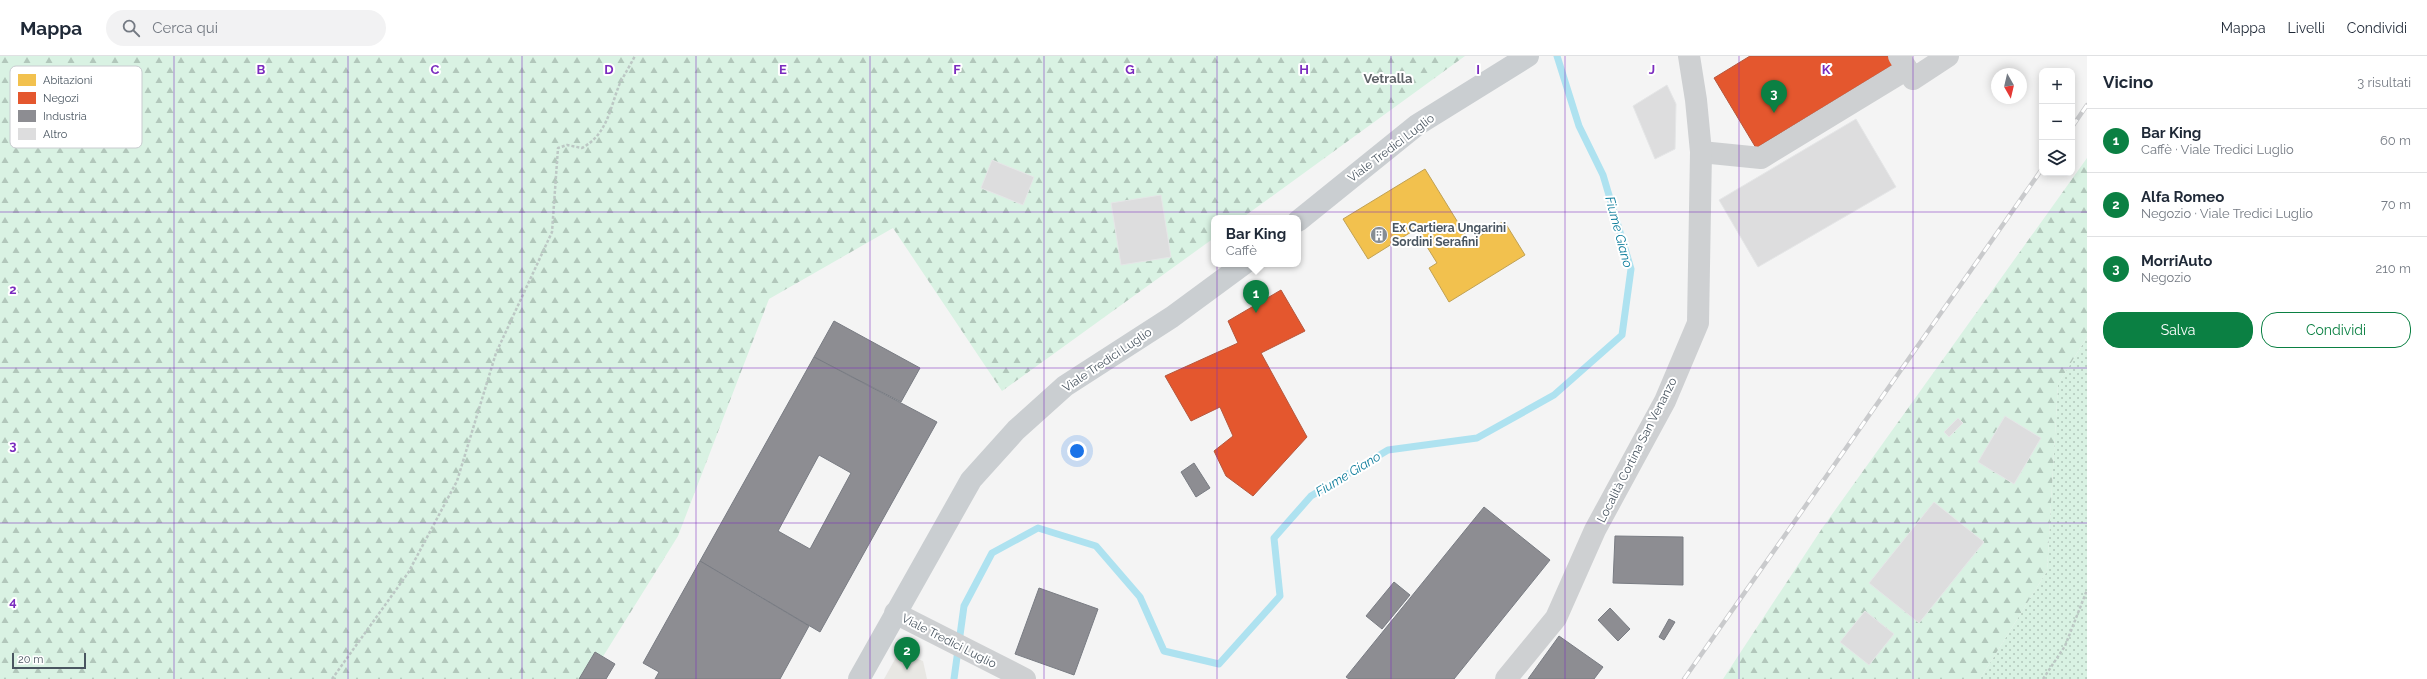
<!DOCTYPE html>
<html lang="it">
<meta charset="utf-8">
<style>
:root{--surface:#fff;--page:#f2f2f3;--text:#1f2937;--muted:#747a83;--line:#e0e1e3;--accent:#0b8043}
body{margin:0;font-family:Raleway,sans-serif;background:var(--page);color:var(--text)}
.controls{position:absolute;right:12px;top:12px;display:grid;overflow:hidden;border-radius:8px;box-shadow:0 2px 10px #0003}
.controls button{width:36px;height:36px;display:grid;place-items:center;padding:0;border:0;border-bottom:1px solid var(--line);background:var(--surface);color:var(--text);font:20px sans-serif}
.compass{position:absolute;left:1991px;top:12px;width:36px;height:36px;border-radius:50%;background:var(--surface);box-shadow:0 2px 10px #0003;rotate:172deg}
.scale{position:absolute;left:12px;bottom:10px;width:74px;box-sizing:border-box;padding-left:4px;border:2px solid #4a5661;border-top:0;font-size:11px;line-height:14px;white-space:nowrap;color:#4a5661;-webkit-text-stroke:3px #fff;paint-order:stroke}
.you{position:absolute;left:1077px;top:395px;width:14px;height:14px;margin:-10px;border:3px solid #fff;border-radius:50%;background:#1a73e8;box-shadow:0 0 0 6px #1a73e833}
.badge{display:grid;place-items:center;width:26px;height:26px;border-radius:50%;background:var(--accent);color:#fff;font-size:13px;font-weight:700}
.pin{position:absolute;translate:-50% -33px;filter:drop-shadow(0 1px 2px #0008)}
.pin::after{content:'';position:absolute;top:21px;width:14px;height:12px;background:inherit;clip-path:polygon(0 0,100% 0,50% 100%)}
.popup{position:absolute;left:1211px;top:159px;width:90px;height:52px;box-sizing:border-box;display:grid;place-content:center;border-radius:8px;background:var(--surface);filter:drop-shadow(0 1px 3px #0005);font-size:13px;white-space:nowrap;color:var(--muted)}
.popup b{font-size:15px;color:var(--text)}
.popup::after{content:'';position:absolute;left:50%;top:100%;margin-left:-8px;border:8px solid transparent;border-top-color:var(--surface)}
.list{margin:0;padding:0;list-style:none}
h2{display:flex;justify-content:space-between;align-items:center;height:52px;margin:0;padding:0 16px;font-size:17px}
h2 small{font-size:13px;font-weight:400;color:var(--muted)}
.list li{display:grid;grid-template-columns:26px 1fr auto;gap:12px;align-items:center;box-sizing:border-box;height:64px;padding:0 16px;border-top:1px solid var(--line)}
.list b{display:block;font-size:15px;white-space:nowrap}
.list p{margin:0;font-size:13px;white-space:nowrap;color:var(--muted)}
.list em{font-size:13px;font-style:normal;color:var(--muted)}
.actions{display:flex;gap:8px;padding:12px 16px}
.actions a{flex:1;padding:9px 0;border:1px solid var(--accent);border-radius:16px;text-align:center;font-size:14px;color:var(--accent)}
.actions .main{background:var(--accent);color:#fff}
.icon{flex:none;width:22px;height:22px;fill:none;stroke:currentColor;stroke-width:2;stroke-linecap:round;stroke-linejoin:round}
.map{position:relative;flex:none;width:2087px;height:623px;overflow:hidden}
header{display:flex;align-items:center;gap:24px;box-sizing:border-box;height:56px;padding:0 20px;background:var(--surface);border-bottom:1px solid var(--line)}
header strong{font-size:19px}
nav{display:flex;gap:22px;margin-inline-start:auto;font-size:14px}
.search{width:280px;height:36px;background:var(--page);display:flex;align-items:center;gap:10px;box-sizing:border-box;padding:0 14px;border-radius:22px;color:var(--muted);font-size:15px}
main{display:flex}
aside{flex:1;background:var(--surface)}
.map>svg:first-child{display:block}
.commercial{fill:#e8e7e3}
.grass{fill:url(#grass-dots)}
.forest{fill:url(#forest-firs)}
.homes{fill:#f2c14e;stroke:#c0a154}
.shops{fill:#e4572e;stroke:#b6573d}
.industry{fill:#8d8d92;stroke:#797c83;fill-rule:evenodd}
.lines{fill:none;stroke-linecap:round;stroke-linejoin:round}
.stream{stroke:#aee2f0;stroke-width:7}
.building{fill:#ddddde;stroke:#e5e6e7}
.path{stroke:#bcc7c4;stroke-width:2.5;stroke-dasharray:3 2;stroke-linecap:butt}
.minor{stroke:#ced0d2;stroke-width:22}
.major{stroke:#caced1;stroke-width:22}
.rail-casing{stroke:#c9cacc;stroke-width:4.5}
.rail{stroke:#fff;stroke-width:3;stroke-dasharray:9;stroke-linecap:butt}
.grid{fill:none;stroke:#7b2cbf;stroke-width:1;stroke-opacity:0.55}
.labels{text-anchor:middle;dominant-baseline:central;stroke-width:4;stroke-linejoin:round;paint-order:stroke}
.street-label{font-size:12px;fill:#4a5661;stroke:#fff}
.poi-label{font-size:12px;font-weight:bold;fill:#4a5661;stroke:#fff;text-anchor:start}
.neighbourhood-label{font-size:13px;font-weight:bold;fill:#5f6368;stroke:#fff}
.water-label{font-size:13px;font-style:italic;fill:#0c7c9b;stroke:#fff}
.key{fill:#fff;stroke:#c9ccd0;stroke-width:1}
.key-label{font-size:11px;fill:#4a5661}
.grid-label{font-size:13px;text-anchor:middle;font-weight:bold;fill:#7b2cbf;stroke:#fff;stroke-width:4;stroke-linejoin:round;paint-order:stroke}
</style>
<header>
<strong>Mappa</strong>
<div class="search"><svg class="icon" aria-label="search" viewBox="0 0 24 24"><circle cx="10" cy="10" r="6"/><path d="M15 15l6 6"/></svg>Cerca qui</div>
<nav><a>Mappa</a><a>Livelli</a><a>Condividi</a></nav>
</header>
<main>
<div class="map">
<svg width="2087" height="623" viewBox="0 0 2087 623">
<defs>
<pattern id="grass-dots" width="8" height="8" patternUnits="userSpaceOnUse"><rect width="8" height="8" fill="#d9f2e3"/><path d="M2 2h.1M6 6h.1" fill="none" stroke="#b2c7bb" stroke-width="1.8" stroke-linecap="round"/></pattern>
<pattern id="forest-firs" width="22" height="20" patternUnits="userSpaceOnUse"><rect width="22" height="20" fill="#d9f2e3"/><path d="M5 1l3.5 6h-7zM16 11l3.5 6h-7z" fill="#b2c7bb"/></pattern>
</defs>
<rect width="100%" height="100%" fill="#f4f4f4"/>
<polygon class="commercial" points="899,596 923,605 927,623 884,623"/>
<polygon class="grass" points="2087,281 2087,623 1980,623 2047,515 2058,328"/>
<g class="forest">
<polygon points="0,0 1465,0 1242,162 1214,162 1214,182 1002,335 893,172 769,243 678,480 589,623 0,623"/>
<polygon points="2087,102 2087,281 2058,328 2047,515 1980,623 1723,623 1823,471"/>
</g>
<polygon class="homes" points="1425,113 1470,186 1504,165 1525,199 1449,246 1429,212 1437,207 1416,173 1368,203 1343,163"/>
<g class="shops">
<polygon points="1750,0 1889,0 1894,8 1756,92 1714,22"/>
<polygon points="1281,234 1305,275 1261,297 1307,381 1253,440 1226,420 1214,395 1233,380 1220,351 1191,365 1165,320 1238,287 1228,265"/>
</g>
<g class="industry">
<polygon points="834,265 920,312 901,346 814,301"/>
<path d="M814,301l123,65 -117,210 -120,-71zM819,399l32,18 -41,76 -32,-18z"/>
<polygon points="1194,407 1210,432 1196,441 1181,416"/>
<polygon points="1484,451 1550,504 1454,623 1349,623 1346,621"/>
<polygon points="1615,480 1683,481 1683,529 1613,527"/>
<polygon points="700,505 809,570 780,623 655,623 659,616 643,607"/>
<polygon points="1394,526 1410,539 1382,573 1366,560"/>
<polygon points="1039,532 1098,553 1074,619 1015,598"/>
<polygon points="1610,552 1630,573 1618,585 1598,564"/>
<polygon points="1669,563 1675,566 1664,584 1659,581"/>
<polygon points="1559,580 1603,611 1594,623 1528,623"/>
<polygon points="595,596 615,608 606,623 579,623"/>
</g>
<g class="lines">
<polyline class="stream" points="954,623 964,550 992,497 1038,472 1096,490 1140,541 1164,595 1219,608 1280,540 1274,482 1311,440 1388,394 1477,382 1554,339 1622,279 1631,213 1603,119 1579,70 1557,0"/>
</g>
<g class="building">
<polygon points="1667,29 1676,48 1675,93 1655,103 1633,50"/>
<polygon points="1856,63 1896,131 1758,211 1719,144"/>
<polygon points="992,104 1034,121 1023,149 981,132"/>
<polygon points="1161,139 1171,201 1121,209 1111,147"/>
<polygon points="2005,360 2041,382 2014,428 1978,406"/>
<polygon points="1958,362 1963,367 1949,381 1944,376"/>
<polygon points="1934,446 1984,486 1919,567 1869,527"/>
<polygon points="1865,555 1894,578 1869,609 1840,586"/>
</g>
<g class="lines">
<g class="path">
<path d="M332,623l76,-106 49,-92 39,-128 56,-121 6,-84 9,-3 15,3c26,-14 28,-41 38,-65 5,-9 10,-18 15,-27"/>
<polyline points="2043,623 2065,590 2087,534"/>
</g>
<g class="minor">
<polyline points="1899,0 1913,23 1948,0"/>
<polyline points="1701,96 1761,102 1907,13"/>
<polyline points="895,557 1025,623"/>
<polyline points="1506,623 1556,562 1595,474 1665,345 1698,267 1701,96 1696,44 1689,0"/>
</g>
<g class="major">
<polyline points="1298,165 1417,69 1528,0"/>
<polyline points="859,623 971,424 1016,374 1065,330 1172,261 1244,208"/>
</g>
<defs>
<g id="rail">
<polyline points="2072,71 2087,49"/>
<polyline points="1684,623 2042,113"/>
</g>
</defs>
<use href="#rail" class="rail-casing"/>
<use href="#rail" class="rail"/>
</g>
<path class="grid" d="M174,0v623M348,0v623M522,0v623M696,0v623M870,0v623M1044,0v623M1217,0v623M1391,0v623M1565,0v623M1739,0v623M1913,0v623M0,156h2087M0,312h2087M0,467h2087"/>
<defs>
<symbol id="building-disc" viewBox="-11 -11 22 22"><circle r="9.5" fill="#868d94" stroke="#fff"/><path d="M-4-6H4V6H1V3H-1V6H-4ZM-2.5-4.3h1.7v1.8h-1.7ZM.8-4.3h1.7v1.8H.8ZM-2.5-1h1.7V.8h-1.7ZM.8-1h1.7V.8H.8Z" fill="#fff"/></symbol>
</defs>
<g fill-rule="evenodd">
<use href="#building-disc" x="1369" y="169" width="20" height="20"/>
</g>
<g class="labels">
<g class="street-label">
<text transform="translate(1391 92) rotate(-37)">Viale Tredici Luglio</text>
<text transform="translate(1107 304) rotate(-34)">Viale Tredici Luglio</text>
<text transform="translate(1637 394) rotate(-63)">Località Cortina San Venanzo</text>
<text transform="translate(949 585) rotate(27)">Viale Tredici Luglio</text>
</g>
<g class="poi-label">
<text x="1392" y="172">Ex Cartiera Ungarini<tspan x="1392" dy="14">Sordini Serafini</tspan></text>
</g>
<g class="neighbourhood-label">
<text x="1388" y="22">Vetralla</text>
</g>
<g class="water-label">
<text transform="translate(1619 176) rotate(75)">Fiume Giano</text>
<text transform="translate(1348 418) rotate(-31)">Fiume Giano</text>
</g>
</g>
<rect x="10" y="10" width="132" height="82" rx="6" class="key"/>
<rect x="18" y="18" width="18" height="12" fill="#f2c14e"/>
<rect x="18" y="36" width="18" height="12" fill="#e4572e"/>
<rect x="18" y="54" width="18" height="12" fill="#8d8d92"/>
<rect x="18" y="72" width="18" height="12" fill="#ddddde"/>
<g class="key-label">
<text x="43" y="28">Abitazioni</text>
<text x="43" y="46">Negozi</text>
<text x="43" y="64">Industria</text>
<text x="43" y="82">Altro</text>
</g>
<g class="grid-label">
<text x="261" y="18">B</text>
<text x="435" y="18">C</text>
<text x="609" y="18">D</text>
<text x="783" y="18">E</text>
<text x="957" y="18">F</text>
<text x="1130" y="18">G</text>
<text x="1304" y="18">H</text>
<text x="1478" y="18">I</text>
<text x="1652" y="18">J</text>
<text x="1826" y="18">K</text>
<text x="13" y="238">2</text>
<text x="13" y="394">3</text>
<text x="13" y="550">4</text>
</g>
</svg>
<div class="controls">
<button>+</button>
<button>−</button>
<button><svg class="icon" aria-label="layers" viewBox="0 0 24 24"><path d="M12 4l9 5-9 5-9-5zM3 14l9 5 9-5"/></svg></button>
</div>
<svg class="compass" viewBox="-18 -18 36 36"><path d="M0-13l5 13h-10z" fill="#e53935"/><path d="M0 13l5-13h-10z" fill="#747a83"/></svg>
<div class="scale">20 m</div>
<div class="you"></div>
<div class="pin badge" style="left:1256px;top:257px">1</div>
<div class="popup"><b>Bar King</b>Caffè</div>
<div class="pin badge" style="left:907px;top:614px">2</div>
<div class="pin badge" style="left:1774px;top:57px">3</div>
</div>
<aside>
<h2>Vicino<small>3 risultati</small></h2>
<ul class="list">
<li><span class="badge">1</span><div><b>Bar King</b><p>Caffè · Viale Tredici Luglio</p></div><em>60 m</em></li>
<li><span class="badge">2</span><div><b>Alfa Romeo</b><p>Negozio · Viale Tredici Luglio</p></div><em>70 m</em></li>
<li><span class="badge">3</span><div><b>MorriAuto</b><p>Negozio</p></div><em>210 m</em></li>
</ul>
<div class="actions"><a class="main">Salva</a><a>Condividi</a></div>
</aside>
</main>
